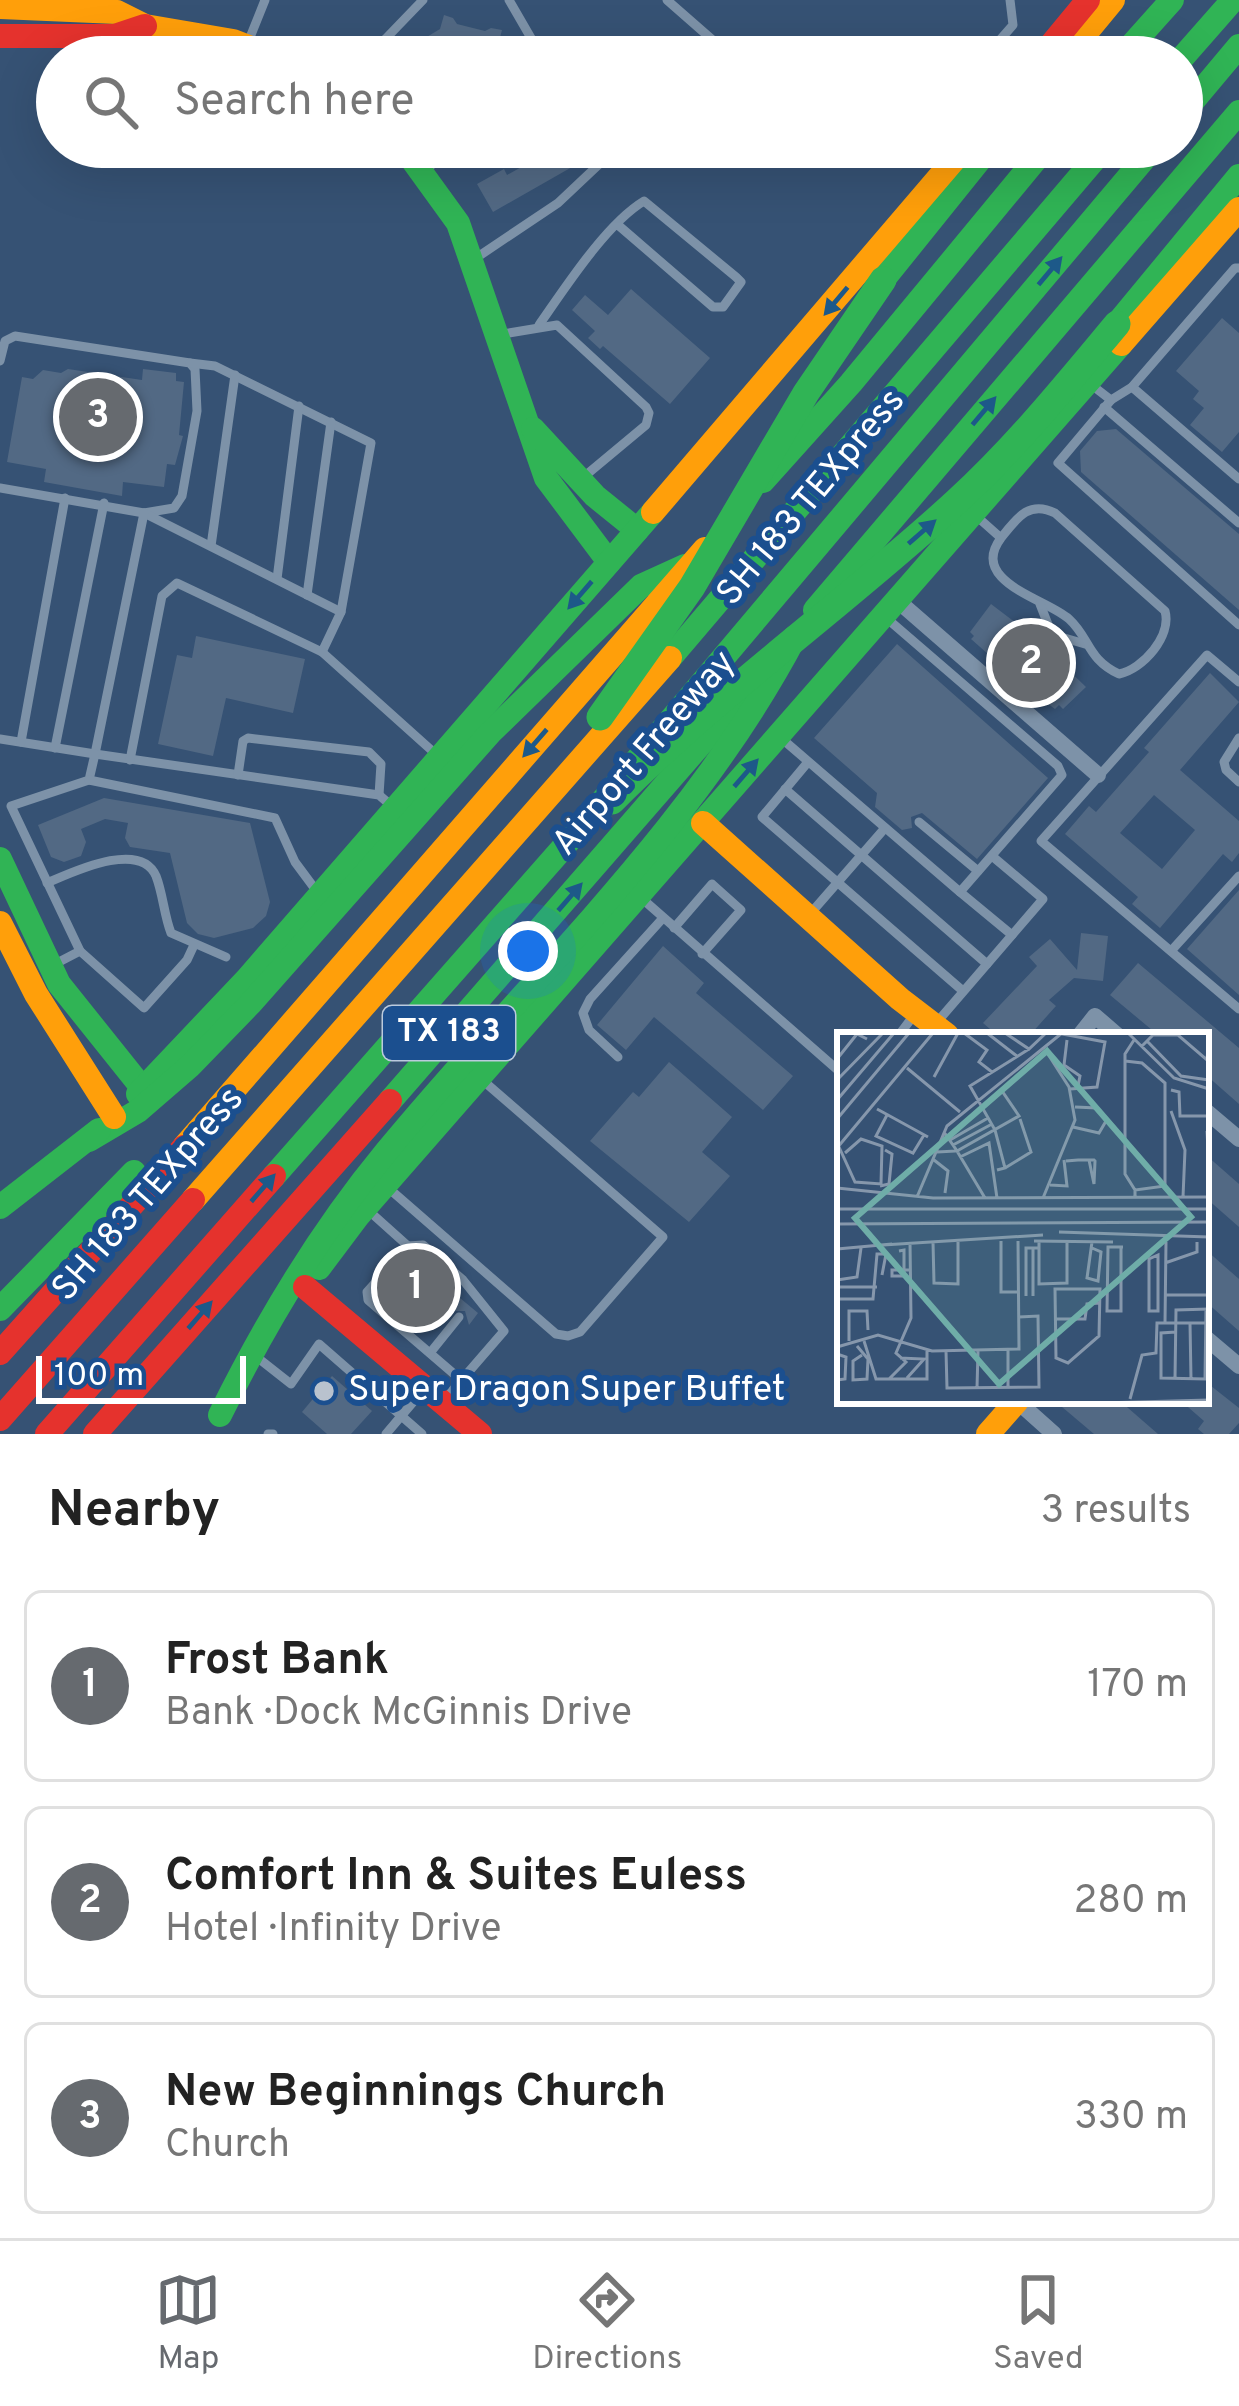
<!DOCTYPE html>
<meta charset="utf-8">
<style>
:root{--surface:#fff;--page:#f6f6f6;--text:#222;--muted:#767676;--line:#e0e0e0;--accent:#666a6f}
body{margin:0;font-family:Overpass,sans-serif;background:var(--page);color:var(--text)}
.scale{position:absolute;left:36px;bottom:30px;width:210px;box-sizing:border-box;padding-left:12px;border:6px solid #fff;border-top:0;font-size:33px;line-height:42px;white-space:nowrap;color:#fff;-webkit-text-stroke:9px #1b4f8f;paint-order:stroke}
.you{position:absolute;left:528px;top:951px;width:42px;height:42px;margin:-30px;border:9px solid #fff;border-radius:50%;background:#1a73e8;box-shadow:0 0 0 18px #1a73e833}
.badge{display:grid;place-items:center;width:78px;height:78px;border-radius:50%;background:var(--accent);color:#fff;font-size:39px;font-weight:700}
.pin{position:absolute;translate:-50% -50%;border:6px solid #fff;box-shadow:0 3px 12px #0006}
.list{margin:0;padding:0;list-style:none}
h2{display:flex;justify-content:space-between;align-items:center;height:156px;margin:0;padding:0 48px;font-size:51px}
h2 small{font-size:39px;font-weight:400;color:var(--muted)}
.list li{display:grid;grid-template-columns:78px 1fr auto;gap:36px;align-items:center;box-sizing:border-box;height:192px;margin:0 24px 24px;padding:0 24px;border:3px solid var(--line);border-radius:18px}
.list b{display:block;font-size:45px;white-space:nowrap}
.list p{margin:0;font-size:39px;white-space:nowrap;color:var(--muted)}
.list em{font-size:39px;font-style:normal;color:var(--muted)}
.icon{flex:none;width:66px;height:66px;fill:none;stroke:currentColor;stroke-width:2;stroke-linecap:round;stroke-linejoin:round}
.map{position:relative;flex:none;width:1239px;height:1434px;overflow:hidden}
.search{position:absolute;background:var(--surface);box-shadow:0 12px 48px #0002;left:36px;right:36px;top:36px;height:132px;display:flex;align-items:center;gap:30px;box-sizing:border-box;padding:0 42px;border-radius:66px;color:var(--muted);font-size:45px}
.sheet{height:804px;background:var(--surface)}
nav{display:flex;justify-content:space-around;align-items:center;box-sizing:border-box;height:168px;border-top:3px solid var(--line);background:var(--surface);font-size:33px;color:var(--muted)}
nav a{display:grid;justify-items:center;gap:6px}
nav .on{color:var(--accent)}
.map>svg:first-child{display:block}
.building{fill:#526984;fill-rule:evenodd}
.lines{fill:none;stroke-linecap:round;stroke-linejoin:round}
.lane{stroke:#7d92a8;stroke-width:9}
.street{stroke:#7d92a8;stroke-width:16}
.fast{stroke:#30b455;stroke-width:24}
.slow{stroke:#ff9f0a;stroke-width:24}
.jam{stroke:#e5322d;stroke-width:24}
.fast-bridge{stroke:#30b455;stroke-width:27}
.oneway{fill:#1d5989}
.poi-dot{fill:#b9c2ce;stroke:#1b4f8f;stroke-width:4.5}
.labels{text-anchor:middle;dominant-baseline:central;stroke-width:12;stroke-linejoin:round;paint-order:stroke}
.shield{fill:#1b4f8f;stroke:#bbcadd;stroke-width:3}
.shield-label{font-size:33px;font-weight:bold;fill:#fff}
.street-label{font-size:36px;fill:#fff;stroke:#1b4f8f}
.poi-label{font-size:36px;fill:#fff;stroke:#1b4f8f;text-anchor:start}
.inset-road{fill:none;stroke:#8697ac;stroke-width:3}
.view{fill:#6fada8;fill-opacity:0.15;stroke:#6fada8;stroke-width:6}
.inset-edge{fill:none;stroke:#fff;stroke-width:6}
</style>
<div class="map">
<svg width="1239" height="1434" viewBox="0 0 1239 1434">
<rect width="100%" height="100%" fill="#365274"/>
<g class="building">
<polygon points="444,15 453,18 457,24 485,31 491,28 502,30 498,45 505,46 511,57 420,57 420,41 440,29"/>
<polygon points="557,147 580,147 586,159 493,212 477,184 504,169 507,175"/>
<polygon points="631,289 710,358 670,404 603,346 600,349 588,338 595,331 572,310 585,295 608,315"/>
<polygon points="1222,318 1239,333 1239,432 1222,452 1190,425 1204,408 1193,399 1199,391 1176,371"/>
<polygon points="68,369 142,380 143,369 176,373 176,381 184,382 179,435 183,436 175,465 167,464 164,487 123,482 122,496 44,482 46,469 7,462 22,377 33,379 43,370 61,373"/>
<polygon points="1116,429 1239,534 1239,610 1081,472 1080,451 1097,431"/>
<polygon points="991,604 1037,639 1043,633 1052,635 1055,644 1050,652 1086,687 1063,709 1059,705 1055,709 1024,686 971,639 974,636 970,632"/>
<polygon points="196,636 305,659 293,713 226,698 213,756 158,744 177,655 192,658"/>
<polygon points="897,644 1048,778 977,859 922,813 911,817 912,828 902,830 875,807 877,793 814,738"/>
<path d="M1210,673l29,29 -59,68 59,51v32l-7,9 -9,-8 -63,74 -28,-24 6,-7 -73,-63 24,-28 7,6 53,-60 -5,-4zM1154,795l41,35 -33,39 -42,-36z"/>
<polygon points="104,798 250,823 270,902 266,916 253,928 214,938 198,934 187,923 170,853 130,847 125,838 128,823 105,819 81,829 86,842 81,856 64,862 51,857 38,825"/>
<polygon points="1239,890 1239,995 1187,949"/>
<polygon points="1081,933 1108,936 1103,981 1074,978 1049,1000 1056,1006 1030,1035 997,1035 983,1023 1037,966 1029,957 1050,939 1077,970"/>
<polygon points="663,946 704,983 696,993 793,1076 763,1110 654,1017 626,1050 597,1025"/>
<polygon points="1138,963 1239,1048 1239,1104 1206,1075 1206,1035 1158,1035 1110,995"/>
<polygon points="669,1062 732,1117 702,1152 730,1176 689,1222 590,1141 633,1092 639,1097"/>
<polygon points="1206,1155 1239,1184 1239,1227 1206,1198"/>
<polygon points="1206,1250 1239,1279 1239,1331 1206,1302"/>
<polygon points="429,1262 452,1283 448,1288 478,1313 469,1325 465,1311 452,1311 443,1304 419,1332 395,1312 401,1305 396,1302 404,1293 400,1290"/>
<polygon points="332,1376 372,1411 351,1434 327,1434 302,1412"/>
<polygon points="1206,1382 1239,1408 1239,1423 1229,1434 1204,1434 1198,1429 1204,1421 1181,1401 1206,1401"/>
<polygon points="1055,1401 1120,1401 1158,1434 1094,1434"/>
</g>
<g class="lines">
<g class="lane">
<polyline points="509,0 542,57"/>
<polyline points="667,0 732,57"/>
<polyline points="384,40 393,57"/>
<polyline points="247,45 265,0"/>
<polyline points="368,57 423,0"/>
<polyline points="985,57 1013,25 1010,0"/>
<polyline points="922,147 943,165"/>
<polyline points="425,169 461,147"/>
<polyline points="476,258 558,203 611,153"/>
<path d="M539,325c26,-37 67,-101 105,-124l92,76 5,5 -18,25h-10l-95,-82"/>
<polyline points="497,335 557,325 646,407 649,413 646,425 580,480"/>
<polyline points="0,361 5,341 15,336 190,363 195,369 197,411 182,496 174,508 144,513"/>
<polyline points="190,363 215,366 371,443 341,612"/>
<polyline points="1089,383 1111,400 1132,387 1235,268 1239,268"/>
<polyline points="1132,387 1239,479"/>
<polyline points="1111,400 1058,463 1239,625"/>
<polyline points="1104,407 1239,523"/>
<polyline points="0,488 144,513 341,612 322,652"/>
<polyline points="144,513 95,754 379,795 394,808"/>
<path d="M974,514l27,24c-33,44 46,61 68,81 21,19 18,40 50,55 24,-5 53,-38 46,-63l-110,-98c-26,-13 -38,5 -54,25"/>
<polyline points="211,546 235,375"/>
<polyline points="277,579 299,406"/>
<polyline points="307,595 331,422"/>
<polyline points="1040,604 1049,627"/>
<polyline points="1061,637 1085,644"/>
<polyline points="1239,682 1207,655 1041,841 1239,1009"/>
<polyline points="781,738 960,892 1062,775 1058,766 884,616"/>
<polyline points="1239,738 1224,762 1226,770 1239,782"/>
<polyline points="0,739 95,754 89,780 11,806 80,951 55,964"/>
<polyline points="21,742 65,498"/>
<polyline points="55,748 104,503"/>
<polyline points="130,760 162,596 177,583 322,652 439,757"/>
<polyline points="808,762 762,817 963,991"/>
<polyline points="238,775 243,741 248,738 369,752 381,764 379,795"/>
<polyline points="89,780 275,818 295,862 318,893"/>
<polyline points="785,789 987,964"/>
<polyline points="919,822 978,871"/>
<path d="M47,883c24,-10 93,-44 109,-7 7,18 8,39 15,57l55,24"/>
<polyline points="960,892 1012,935"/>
<polyline points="639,896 840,1072"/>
<polyline points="810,914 885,828"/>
<polyline points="674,928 712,884 741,910 702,954"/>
<polyline points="80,951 144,1008 187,960 194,945"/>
<polyline points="1171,951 1239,876"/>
<polyline points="938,1021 1043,899 992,856"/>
<polyline points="899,1035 914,1015"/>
<polyline points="618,1057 589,1030 583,1013 590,999 663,918"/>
<polyline points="386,1186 556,1334 568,1336 580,1332 663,1237 480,1078"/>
<polyline points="369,1211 408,1246 367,1292 368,1300 461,1380"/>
<polyline points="408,1246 423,1245 463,1280 504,1331 446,1398"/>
<polyline points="430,1353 459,1317"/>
<polyline points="258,1358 291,1384 319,1344 422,1434"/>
<polyline points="268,1434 273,1434"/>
<polyline points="386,1434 425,1388"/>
</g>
<g class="street">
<polyline points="898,601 1098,775"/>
<polyline points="1080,1035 1095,1016 1117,1035"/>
<polyline points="1206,1111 1239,1139"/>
<polyline points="1206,1338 1239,1366"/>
<polyline points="1017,1401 1054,1434"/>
</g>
<g class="fast">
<polyline points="1121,57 1172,0"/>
<polyline points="1182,58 1233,0"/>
<polyline points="1182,114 1239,46"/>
<polyline points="403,147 458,223 546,478 609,562"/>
<polyline points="883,280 990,147"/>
<polyline points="1117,324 1239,176"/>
<polyline points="533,429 595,496 637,530"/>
<polyline points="763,481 851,383 1046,147"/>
<polyline points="815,610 1239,112"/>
<polyline points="670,658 1105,147"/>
<polyline points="0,859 59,984 143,1089"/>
<polyline points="138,1094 246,980 653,512"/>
<polyline points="390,1101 753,684"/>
<polyline points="89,1140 138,1111 190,1066 250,1004 490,733 641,586 685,566"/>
<polyline points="274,1176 561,850 1154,147"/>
<polyline points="0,1207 99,1130"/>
<polyline points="319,1268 358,1216 1121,344"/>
<polyline points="0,1309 134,1172"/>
<path d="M220,1415c46,-93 100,-183 166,-263 138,-168 307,-321 409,-515"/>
</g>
<g class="slow">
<polyline points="0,7 117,12 145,26 233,41 275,57"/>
<polyline points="1066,57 1113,0"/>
<polyline points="1121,344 1239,209"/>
<polyline points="653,512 965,147"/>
<polyline points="703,823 900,999 947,1035"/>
<polyline points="0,923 36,994 114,1117"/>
<polyline points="184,1147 705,549"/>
<polyline points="193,1200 670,658"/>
<polyline points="988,1434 1017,1401"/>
</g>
<g class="jam">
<polyline points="0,36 115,36 145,26"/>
<polyline points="1041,57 1088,0"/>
<polyline points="305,1287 480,1434"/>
<polyline points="0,1353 184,1147"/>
<polyline points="0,1419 193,1200"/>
<polyline points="47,1434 274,1176"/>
<polyline points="95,1434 390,1101"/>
</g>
<g class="fast-bridge">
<polyline points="600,717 692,587 806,393 883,280"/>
<path d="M612,801c108,-109 233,-197 345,-300 59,-54 109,-116 160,-177"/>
</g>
</g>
<defs><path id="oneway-solid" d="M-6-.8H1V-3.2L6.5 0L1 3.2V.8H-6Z" transform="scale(3)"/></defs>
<g class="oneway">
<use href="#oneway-solid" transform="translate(1050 271) rotate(-50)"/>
<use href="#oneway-solid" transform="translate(836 301) rotate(130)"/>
<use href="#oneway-solid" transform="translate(984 411) rotate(-50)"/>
<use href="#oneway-solid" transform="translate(922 532) rotate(-41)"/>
<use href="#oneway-solid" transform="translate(580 595) rotate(131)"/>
<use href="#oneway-solid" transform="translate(535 743) rotate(131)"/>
<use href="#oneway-solid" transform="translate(746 773) rotate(-49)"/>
<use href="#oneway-solid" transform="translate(570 897) rotate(-49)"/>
<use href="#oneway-solid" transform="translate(263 1188) rotate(-49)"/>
<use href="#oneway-solid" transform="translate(200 1315) rotate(-49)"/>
</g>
<circle class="poi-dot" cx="324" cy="1391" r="12"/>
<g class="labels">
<rect class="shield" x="383" y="1006" width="132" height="54" rx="9"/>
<g class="shield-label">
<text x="449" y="1033">TX 183</text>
</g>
<g class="street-label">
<text transform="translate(812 498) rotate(-50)">SH 183 TEXpress</text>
<text transform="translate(645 754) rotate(-49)">Airport Freeway</text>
<text transform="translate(149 1195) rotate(-49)">SH 183 TEXpress</text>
</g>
<g class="poi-label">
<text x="348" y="1391">Super Dragon Super Buffet</text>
</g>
</g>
<g transform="translate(837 1032)">
<rect width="372" height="372" fill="#365274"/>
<path class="inset-road" d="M127,1l23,17 -8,12 13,10M150,1l31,24M168,1l24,16 17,-16M220,1l48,9 -8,45 -27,2M291,1l46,45 35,11M230,8l-3,25 16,11 -2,10M297,8l-9,14v120l10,16M310,9l34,35 28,4M304,15l12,-12h25l29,25 2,-25M0,27l20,-25 10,5M288,29l17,2 23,20v103l-30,4v8M70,36l53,44M97,45l24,-44M0,48l46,-47M334,58l8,2 1,24h29M0,68l57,-67M40,77l51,28M334,79l14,39 -2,47M50,83l-11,21 37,17 11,-18M0,87l72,-86M236,95l26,6 7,-12 -9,-13 -22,-1M370,99l2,37M111,105l54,-46 17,25 -62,35 28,47M113,108l38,-22M116,113l39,-21M2,115l16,35 26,2 1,-38 -21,-7 -16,14M0,116l96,-115M100,120l20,-1 -13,-19M123,125l29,-14 8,55M97,128l14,11 -3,22M229,129l12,-1h16l1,1 -1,23 -5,-24M168,136l26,-16 -11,-33M160,138l8,-2 -10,-38 -25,-44 59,-37M213,153l17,1 -3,-26M43,154l9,-2 3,-30 -7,-4M0,156l96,10 276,-1M80,165l30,-71 115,-93M206,166l32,-78 -6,-33 -23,-36M0,177h372M0,192l372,-2M222,200l150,5M164,209v51h17M197,209l79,1M202,209v43l28,-1v-42M96,210l1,41 24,1v-43M46,213l160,-10M284,215v64h-14l1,-64h15M196,216v48M255,216l9,4 -3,29 -11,-3 5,-36M0,217l55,-5M62,219l5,-1v26h-12v-6h18M321,223v56h-9v-52zM328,231l32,-11v-10M0,248l20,-3 4,-29M0,255h40M218,257h45l-1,47 -31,27 -12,-5zM328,263h44M189,264v-48h13M0,267h36l4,-45h9l-4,21M219,287h29l2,-15 13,-1M328,291l1,-81M353,291l1,56M339,300l-15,1v45l44,1 1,-70M12,309v-30h18l1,19M27,309l12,38h13l17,-17 -10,-9 15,-35 -1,-76M20,314l11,13 -1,20 -14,1v-19l9,-6M0,315l41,-12 54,16 87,-2 -1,-108M171,318v37M109,319l1,37 92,-1 -1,-71 -19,1M0,322l9,3 -1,22 -8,1M63,326l24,1 -17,19M52,347h38v-28M338,347l1,-69 33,-1M140,356l1,-37M293,367l12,-44 14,-2 1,-30h48M264,371l108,-3"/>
<path class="view" d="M210,19l144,166 -192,167 -144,-166z"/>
<rect width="372" height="372" class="inset-edge"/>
</g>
</svg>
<div class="scale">100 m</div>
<div class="you"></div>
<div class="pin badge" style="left:416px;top:1288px">1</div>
<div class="pin badge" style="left:1031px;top:663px">2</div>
<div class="pin badge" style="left:98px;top:417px">3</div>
<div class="search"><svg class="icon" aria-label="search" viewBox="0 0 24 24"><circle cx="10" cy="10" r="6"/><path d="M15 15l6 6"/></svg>Search here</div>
</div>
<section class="sheet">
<h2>Nearby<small>3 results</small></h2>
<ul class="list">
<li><span class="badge">1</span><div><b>Frost Bank</b><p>Bank · Dock McGinnis Drive</p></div><em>170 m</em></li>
<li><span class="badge">2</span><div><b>Comfort Inn &amp; Suites Euless</b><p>Hotel · Infinity Drive</p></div><em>280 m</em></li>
<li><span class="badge">3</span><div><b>New Beginnings Church</b><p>Church</p></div><em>330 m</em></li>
</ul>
</section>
<nav>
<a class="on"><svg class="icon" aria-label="map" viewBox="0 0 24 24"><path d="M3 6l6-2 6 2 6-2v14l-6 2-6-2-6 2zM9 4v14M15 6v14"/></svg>Map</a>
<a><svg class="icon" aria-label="directions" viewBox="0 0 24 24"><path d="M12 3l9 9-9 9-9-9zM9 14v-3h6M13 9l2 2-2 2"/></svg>Directions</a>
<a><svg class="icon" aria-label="saved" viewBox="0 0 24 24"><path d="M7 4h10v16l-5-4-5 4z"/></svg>Saved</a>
</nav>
